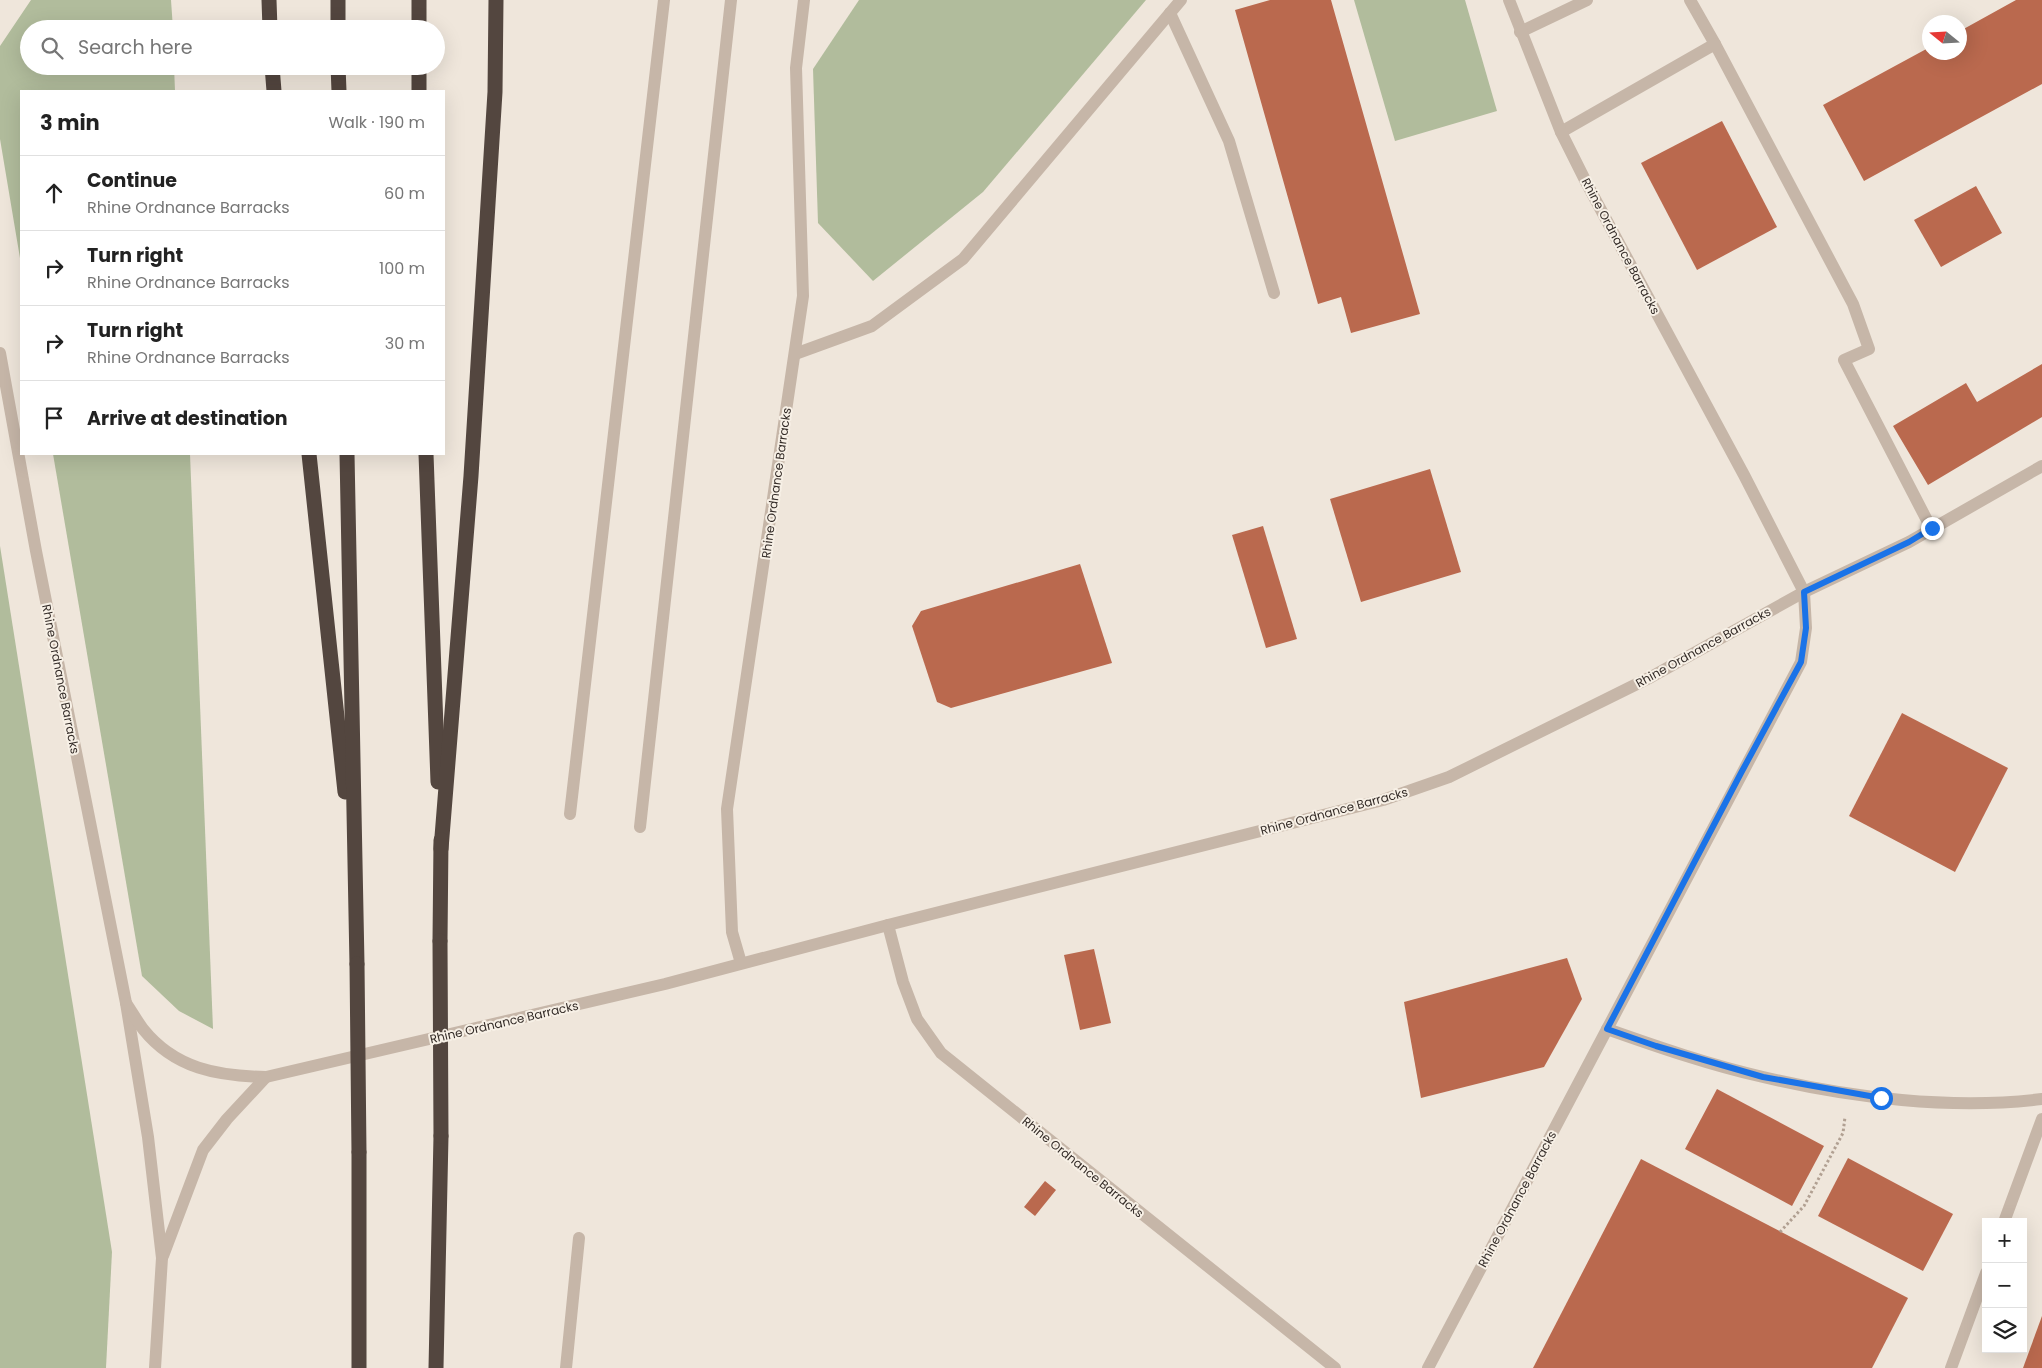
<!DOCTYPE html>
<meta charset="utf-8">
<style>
:root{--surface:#fff;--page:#f2f2f2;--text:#222;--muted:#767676;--line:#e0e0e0}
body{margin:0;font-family:Poppins,sans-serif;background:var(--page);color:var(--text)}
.controls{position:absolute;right:15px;bottom:15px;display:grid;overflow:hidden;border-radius:0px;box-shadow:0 5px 20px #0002}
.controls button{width:45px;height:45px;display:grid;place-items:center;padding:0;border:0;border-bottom:1px solid var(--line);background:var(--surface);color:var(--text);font:25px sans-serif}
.compass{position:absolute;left:1922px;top:15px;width:45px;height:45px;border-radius:50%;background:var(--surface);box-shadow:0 5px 20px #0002;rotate:288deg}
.stop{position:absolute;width:15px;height:15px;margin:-11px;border:4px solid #1a73e8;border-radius:50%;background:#fff}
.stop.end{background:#1a73e8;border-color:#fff;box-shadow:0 1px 5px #0008}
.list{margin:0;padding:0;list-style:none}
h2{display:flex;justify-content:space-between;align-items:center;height:65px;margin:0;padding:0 20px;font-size:21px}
h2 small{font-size:16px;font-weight:400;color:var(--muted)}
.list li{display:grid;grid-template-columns:32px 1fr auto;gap:15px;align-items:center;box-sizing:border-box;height:75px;padding:0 20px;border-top:1px solid var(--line)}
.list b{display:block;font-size:19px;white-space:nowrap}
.list p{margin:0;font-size:16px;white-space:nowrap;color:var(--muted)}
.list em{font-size:16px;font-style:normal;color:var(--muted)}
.icon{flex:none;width:28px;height:28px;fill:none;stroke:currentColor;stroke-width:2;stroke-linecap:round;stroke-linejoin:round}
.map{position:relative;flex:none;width:2042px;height:1368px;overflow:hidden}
.search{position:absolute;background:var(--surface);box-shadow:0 5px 20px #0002;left:20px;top:20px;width:425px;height:55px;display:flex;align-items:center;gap:12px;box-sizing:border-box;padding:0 18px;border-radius:28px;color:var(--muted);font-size:19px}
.panel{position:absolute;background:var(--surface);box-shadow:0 5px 20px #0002;left:20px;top:90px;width:425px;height:365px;border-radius:0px}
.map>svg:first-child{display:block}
.green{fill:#b1bc9c}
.building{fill:#ba694e}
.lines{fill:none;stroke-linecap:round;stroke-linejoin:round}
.path{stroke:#b1a092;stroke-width:3;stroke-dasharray:2.5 2.5;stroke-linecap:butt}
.lane{stroke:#c6b6a8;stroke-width:12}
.street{stroke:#c6b6a8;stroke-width:12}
.highway{stroke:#53463f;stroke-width:15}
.highway-bridge{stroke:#53463f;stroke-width:15}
.route{stroke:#1a73e8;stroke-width:6}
.labels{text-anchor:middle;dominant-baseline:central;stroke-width:4;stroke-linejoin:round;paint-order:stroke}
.street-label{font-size:12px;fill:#332b27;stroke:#f7f0e6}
</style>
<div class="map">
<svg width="2042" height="1368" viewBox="0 0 2042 1368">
<rect width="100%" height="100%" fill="#efe6db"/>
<g class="green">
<polygon points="31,0 171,0 173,29 29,29 29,66 174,66 175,91 21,91 21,264 0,139 0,46"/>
<polygon points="859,0 1146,0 983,192 873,281 818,223 813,69"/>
<polygon points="1354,0 1465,0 1497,111 1395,141"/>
<polygon points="53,454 190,454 213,1029 179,1011 142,976"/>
<polygon points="0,546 112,1252 106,1368 0,1368"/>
</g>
<g class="building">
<polygon points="1270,0 1331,0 1420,314 1351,333 1341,297 1318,304 1235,10"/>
<polygon points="2016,0 2042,0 2042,84 1864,181 1823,105 1930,47 1930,52 1960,52 1960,31"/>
<polygon points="1722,121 1777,227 1697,270 1641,163"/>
<polygon points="1976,186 2002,233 1941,267 1914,220"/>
<polygon points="2042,364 2042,417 1928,485 1893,426 1966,383 1977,402"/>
<polygon points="1430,469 1461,572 1361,602 1330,499"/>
<polygon points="1263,526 1297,639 1266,648 1232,535"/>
<polygon points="1080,564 1112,663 951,708 937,702 912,626 921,611"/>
<polygon points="1902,713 2008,768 1955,872 1849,816"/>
<polygon points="1094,949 1111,1023 1080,1030 1064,955"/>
<polygon points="1567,958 1582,999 1544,1067 1421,1098 1404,1002"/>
<polygon points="1717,1089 1824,1146 1792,1206 1685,1149"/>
<polygon points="1848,1158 1953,1214 1923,1271 1818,1216"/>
<polygon points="1641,1159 1908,1298 1872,1368 1533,1368"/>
<polygon points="1045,1181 1056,1190 1035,1216 1024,1207"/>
<polygon points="2042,1316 2042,1368 2023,1368"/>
</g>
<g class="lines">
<polyline class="path" points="1780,1232 1804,1206 1843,1133 1845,1117"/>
<g class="lane">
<polyline points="1690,0 1715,44"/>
<polyline points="1170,13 1229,141 1274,293"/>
<polyline points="1520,32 1587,0"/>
<polyline points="1561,132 1715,44 1853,304 1869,349 1844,360 1931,528"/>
<polyline points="795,354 872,326 963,259 1181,0"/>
<polyline points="570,814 664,0"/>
<polyline points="640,827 731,0"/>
<polyline points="888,925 903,982 917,1019 941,1053 1335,1368"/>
<polyline points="741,963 732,932 727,809 803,296 796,68 804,0"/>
<path d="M1607,1029c51,18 103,36 156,48 88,21 189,33 279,22"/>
<polyline points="2004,1222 2042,1119"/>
<polyline points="566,1368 579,1238"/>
<polyline points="1951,1368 1986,1273"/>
</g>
<g class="street">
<polyline points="0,353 36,551 126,1003 148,1137 162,1258 155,1368"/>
<path d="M126,1003c6,9 11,18 17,26 32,40 75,47 123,48l399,-93 223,-59 495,-125 66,-23 202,-100 153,-85 105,-50 133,-76"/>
<polyline points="163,1256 203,1150 227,1119 266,1077"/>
<polyline points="1428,1368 1801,662 1806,628 1804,592 1744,475 1587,184 1561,132 1509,0"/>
</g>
<g class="highway">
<polyline points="269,0 270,29"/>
<polyline points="338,0 338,29"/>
<polyline points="419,0 419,29"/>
<polyline points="272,66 274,91"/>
<polyline points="338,66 339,91"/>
<polyline points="419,66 419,91"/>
<polyline points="309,454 345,792"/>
<polyline points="347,454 357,964"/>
<polyline points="426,454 438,782"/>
<polyline points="441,849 471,476 495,92 496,0"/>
<polyline points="440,941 441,840"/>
<polyline points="359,1152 359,1368"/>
<polyline points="436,1368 441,1136"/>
</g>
<g class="highway-bridge">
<polyline points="440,941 441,1136"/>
<polyline points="357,964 359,1152"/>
</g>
</g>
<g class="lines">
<polyline class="route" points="1881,1098 1763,1077 1656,1046 1607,1029 1741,773 1801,662 1806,628 1804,592 1909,542 1932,528"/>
</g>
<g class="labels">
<g class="street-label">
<text transform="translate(1621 246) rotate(62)">Rhine Ordnance Barracks</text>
<text transform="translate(776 483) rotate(-82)">Rhine Ordnance Barracks</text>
<text transform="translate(1703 647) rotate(-29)">Rhine Ordnance Barracks</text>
<text transform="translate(61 679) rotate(79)">Rhine Ordnance Barracks</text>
<text transform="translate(1334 811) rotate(-15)">Rhine Ordnance Barracks</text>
<text transform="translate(504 1022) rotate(-13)">Rhine Ordnance Barracks</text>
<text transform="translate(1083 1167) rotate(39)">Rhine Ordnance Barracks</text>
<text transform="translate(1517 1199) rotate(-62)">Rhine Ordnance Barracks</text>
</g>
</g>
</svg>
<div class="controls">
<button>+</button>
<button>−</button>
<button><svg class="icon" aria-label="layers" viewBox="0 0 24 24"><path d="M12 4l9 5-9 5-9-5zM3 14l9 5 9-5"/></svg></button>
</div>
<svg class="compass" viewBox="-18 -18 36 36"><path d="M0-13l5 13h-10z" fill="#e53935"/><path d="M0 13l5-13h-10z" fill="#767676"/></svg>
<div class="stop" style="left:1881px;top:1098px"></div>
<div class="stop end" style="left:1932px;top:528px"></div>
<div class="search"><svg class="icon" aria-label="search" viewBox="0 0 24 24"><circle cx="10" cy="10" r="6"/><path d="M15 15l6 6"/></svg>Search here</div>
<section class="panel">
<h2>3 min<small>Walk · 190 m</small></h2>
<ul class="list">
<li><svg class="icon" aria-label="ahead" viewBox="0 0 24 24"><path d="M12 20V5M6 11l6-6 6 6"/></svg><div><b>Continue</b><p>Rhine Ordnance Barracks</p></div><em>60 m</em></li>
<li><svg class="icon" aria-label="right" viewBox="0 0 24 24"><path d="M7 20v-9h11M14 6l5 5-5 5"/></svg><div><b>Turn right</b><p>Rhine Ordnance Barracks</p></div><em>100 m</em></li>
<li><svg class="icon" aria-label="right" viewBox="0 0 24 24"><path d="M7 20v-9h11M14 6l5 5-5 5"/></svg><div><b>Turn right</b><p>Rhine Ordnance Barracks</p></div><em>30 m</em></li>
<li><svg class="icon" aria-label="arrive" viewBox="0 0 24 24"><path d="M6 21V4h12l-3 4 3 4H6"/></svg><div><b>Arrive at destination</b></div></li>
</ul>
</section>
</div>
